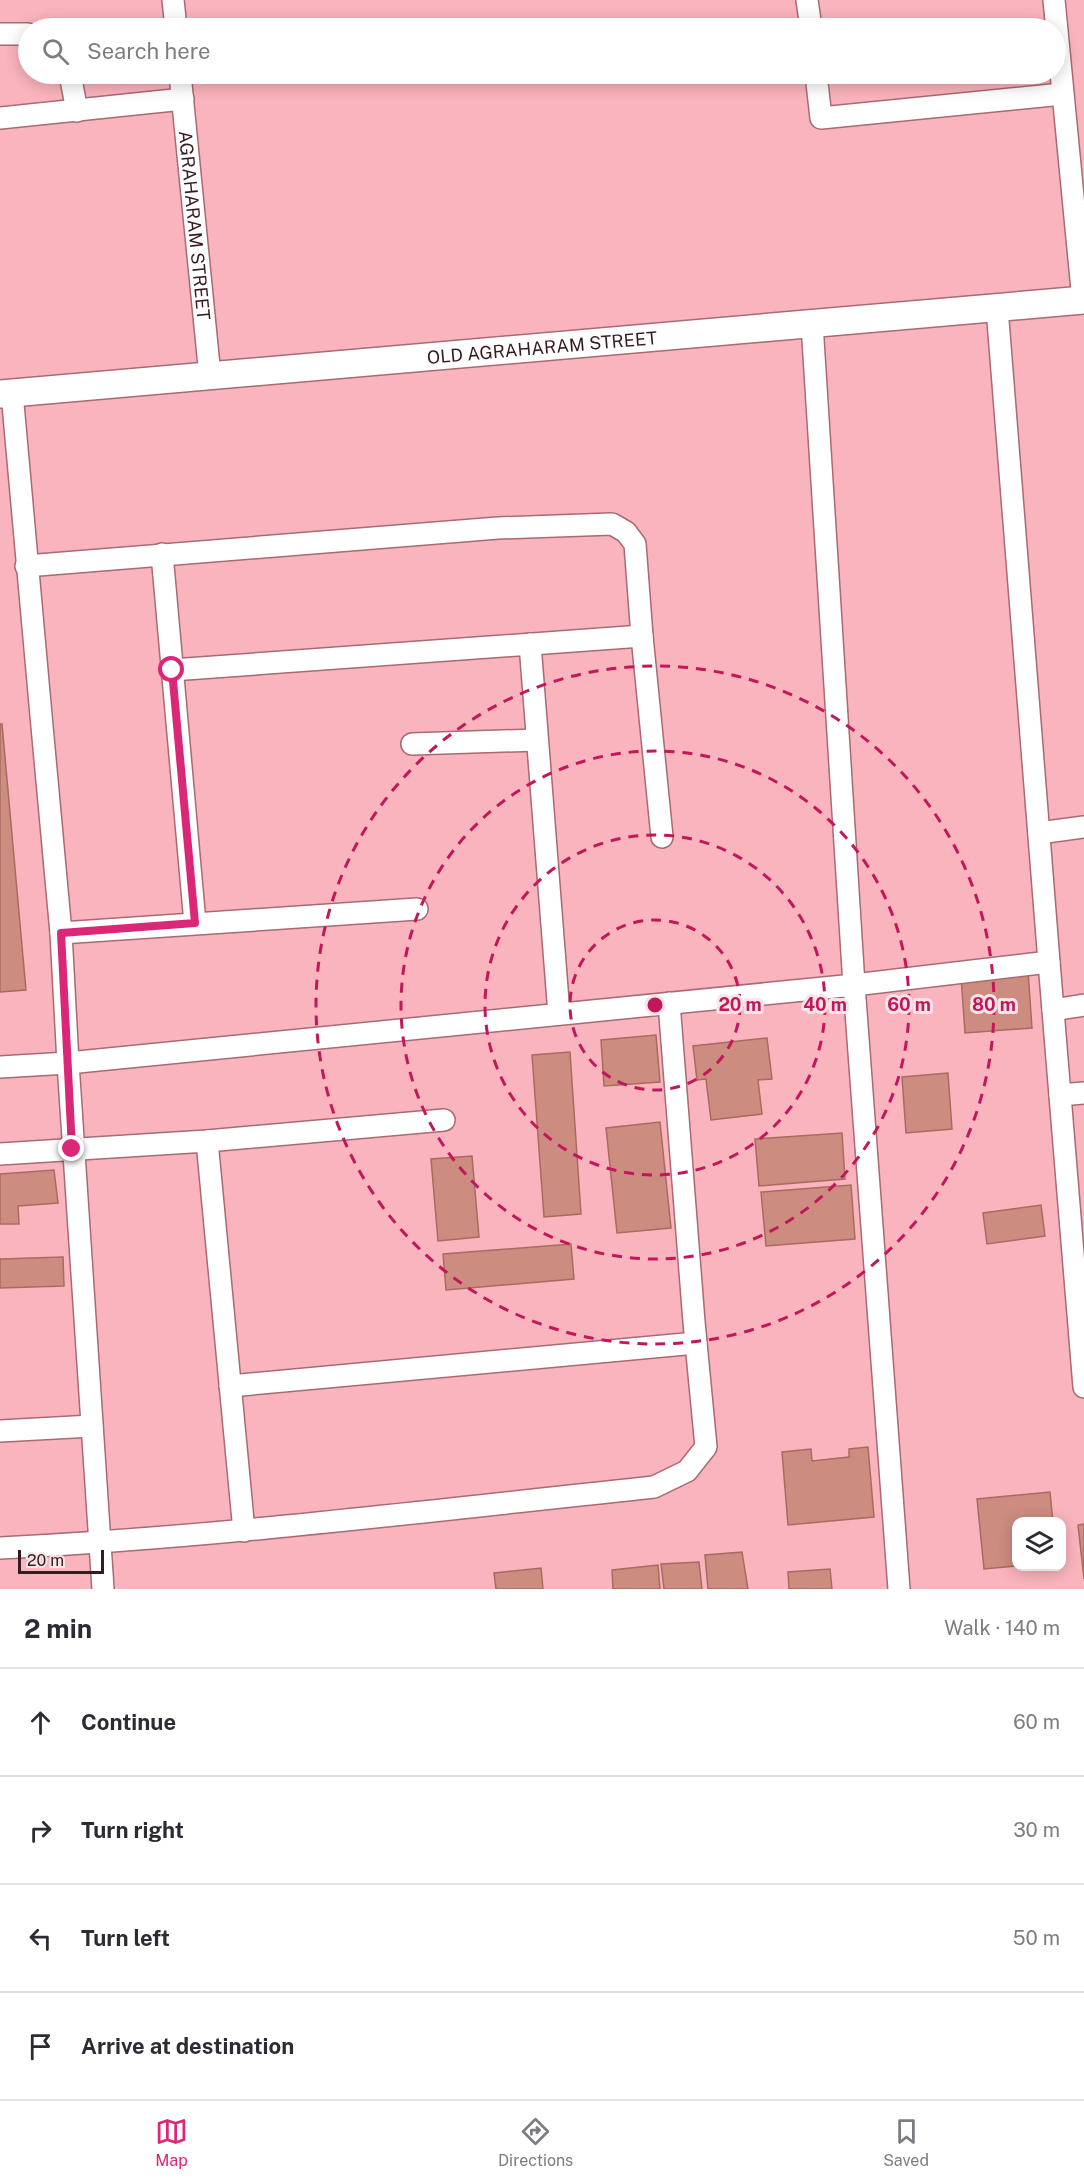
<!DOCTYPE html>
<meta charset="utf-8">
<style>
:root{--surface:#fff;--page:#f2f2f3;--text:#2b2b33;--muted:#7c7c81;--line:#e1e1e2;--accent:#db2777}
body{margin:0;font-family:"Public Sans",sans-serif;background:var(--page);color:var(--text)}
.controls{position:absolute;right:18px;bottom:18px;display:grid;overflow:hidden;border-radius:12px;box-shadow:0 3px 15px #0003}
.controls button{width:54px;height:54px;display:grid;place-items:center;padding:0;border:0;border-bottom:2px solid var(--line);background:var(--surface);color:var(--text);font:30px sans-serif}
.scale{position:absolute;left:18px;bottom:15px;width:86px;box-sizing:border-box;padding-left:6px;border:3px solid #361c20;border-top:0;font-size:16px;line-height:21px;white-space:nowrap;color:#361c20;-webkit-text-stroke:4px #fae4e6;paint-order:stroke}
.stop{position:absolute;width:18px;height:18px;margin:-14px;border:4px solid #db2777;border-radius:50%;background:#fff}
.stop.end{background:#db2777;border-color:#fff;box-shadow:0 2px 6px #0008}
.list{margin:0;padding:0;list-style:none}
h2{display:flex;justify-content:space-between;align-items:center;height:78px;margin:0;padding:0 24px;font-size:26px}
h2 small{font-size:20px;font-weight:400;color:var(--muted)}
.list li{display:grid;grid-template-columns:39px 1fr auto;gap:18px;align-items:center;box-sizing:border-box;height:108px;padding:0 24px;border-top:2px solid var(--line)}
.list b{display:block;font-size:22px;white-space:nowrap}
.list em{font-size:20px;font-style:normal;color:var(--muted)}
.icon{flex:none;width:33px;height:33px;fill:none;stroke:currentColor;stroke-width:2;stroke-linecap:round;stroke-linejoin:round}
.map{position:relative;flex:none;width:1084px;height:1589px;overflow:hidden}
.search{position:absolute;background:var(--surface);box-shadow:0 3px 15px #0003;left:18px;right:18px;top:18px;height:66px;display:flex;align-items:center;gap:15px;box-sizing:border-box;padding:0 21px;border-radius:33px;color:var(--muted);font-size:22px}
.sheet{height:510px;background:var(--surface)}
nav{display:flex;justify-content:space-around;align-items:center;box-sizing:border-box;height:84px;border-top:2px solid var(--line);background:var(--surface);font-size:16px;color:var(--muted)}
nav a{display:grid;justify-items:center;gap:3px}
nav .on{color:var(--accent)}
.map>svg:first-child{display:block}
.building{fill:#cc8c80;stroke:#a96b60;stroke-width:1.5}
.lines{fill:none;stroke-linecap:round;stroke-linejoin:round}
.minor-casing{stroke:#a96a73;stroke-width:24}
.tertiary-casing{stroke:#a96a73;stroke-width:30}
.minor{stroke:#fff;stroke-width:21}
.tertiary{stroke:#fff;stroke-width:27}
.route{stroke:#db2777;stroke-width:8}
.ring{fill:none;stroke:#c2185b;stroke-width:3;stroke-dasharray:10 8}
.labels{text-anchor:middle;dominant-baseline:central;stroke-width:6;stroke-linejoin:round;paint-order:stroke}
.street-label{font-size:18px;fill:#361c20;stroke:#fae4e6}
.centre{fill:#c2185b;stroke:#fae4e6;stroke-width:3}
.ring-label{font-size:18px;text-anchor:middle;font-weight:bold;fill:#c2185b;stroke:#fae4e6;stroke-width:6;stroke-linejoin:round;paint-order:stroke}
</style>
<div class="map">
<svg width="1084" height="1589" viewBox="0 0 1084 1589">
<rect width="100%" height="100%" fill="#fab4bd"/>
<g class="building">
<polygon points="0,724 2,724 26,990 0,992"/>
<polygon points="1028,971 1032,1028 965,1033 961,976"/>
<polygon points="656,1035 660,1082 604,1086 601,1040"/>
<polygon points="767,1038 772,1079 758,1080 762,1114 711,1120 706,1079 697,1080 693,1046"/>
<polygon points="570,1052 581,1214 544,1217 532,1055"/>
<polygon points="948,1073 952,1129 906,1133 902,1077"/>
<polygon points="660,1122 671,1228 617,1233 606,1128"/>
<polygon points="842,1133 845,1179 759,1186 755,1139"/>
<polygon points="472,1156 479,1237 438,1241 431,1159"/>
<polygon points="54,1170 58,1203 18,1206 19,1224 0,1224 0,1174"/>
<polygon points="851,1185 855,1239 766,1246 761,1192"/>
<polygon points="1041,1205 1045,1236 987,1244 983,1213"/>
<polygon points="571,1244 574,1279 446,1290 443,1254"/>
<polygon points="63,1257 64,1286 0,1288 0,1259"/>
<polygon points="868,1447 874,1517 788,1525 782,1452 811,1449 812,1461 849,1457 849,1449"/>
<polygon points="1050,1492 1053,1522 1016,1522 1016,1566 984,1569 977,1499"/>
<polygon points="1084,1524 1084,1579 1078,1525"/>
<polygon points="742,1552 748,1589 708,1589 705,1555"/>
<polygon points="699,1562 702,1589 664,1589 661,1564"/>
<polygon points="658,1565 660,1589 613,1589 612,1570"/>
<polygon points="541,1568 543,1589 496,1589 494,1573"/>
<polygon points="830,1569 832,1589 789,1589 788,1572"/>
</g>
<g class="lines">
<defs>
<g id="minor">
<polyline points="173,0 176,28"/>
<polyline points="807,0 811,28"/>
<polyline points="1054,0 1083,300"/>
<polyline points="0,34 28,34"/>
<polyline points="70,74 77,111"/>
<path id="s1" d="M180,74l30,302"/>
<polyline points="816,74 821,118 1062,94"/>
<polyline points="0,118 183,99"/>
<polyline points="812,324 854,985 1049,962 997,308"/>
<path d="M12,393c15,180 33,360 49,540l356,-24"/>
<polyline points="162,554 195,923"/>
<polyline points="26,566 498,528 612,524 626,532 635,544 642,636 662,837"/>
<polyline points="530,644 559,1014"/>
<polyline points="172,670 642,636"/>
<polyline points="412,744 537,740"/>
<polyline points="1039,833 1084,827"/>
<polyline points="1049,962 1084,1387"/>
<polyline points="1053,1010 1084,1005"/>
<polyline points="0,1067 68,1063 61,933"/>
<polyline points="1060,1095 1084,1093"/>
<polyline points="207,1141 244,1531"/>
<polyline points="0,1154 207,1141 444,1120"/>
<polyline points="230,1386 696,1343"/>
<polyline points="0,1431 92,1426"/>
<path d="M0,1548c219,-11 436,-38 654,-61l33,-16 19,-24 -12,-125 -25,-319"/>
<polyline points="103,1589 68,1063 854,985 899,1589"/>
</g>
<g id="tertiary">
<path id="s2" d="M0,394l1084,-94"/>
</g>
</defs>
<use href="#minor" class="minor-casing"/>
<use href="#tertiary" class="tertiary-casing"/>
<use href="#minor" class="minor"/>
<use href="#tertiary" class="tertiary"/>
</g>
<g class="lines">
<polyline class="route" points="72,1149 61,933 195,923 172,670"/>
</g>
<g class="ring">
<circle cx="655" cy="1005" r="85"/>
<circle cx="655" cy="1005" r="170"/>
<circle cx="655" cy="1005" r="254"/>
<circle cx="655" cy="1005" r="339"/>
</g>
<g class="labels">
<g class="street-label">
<text stroke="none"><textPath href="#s1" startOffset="152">AGRAHARAM STREET</textPath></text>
<text stroke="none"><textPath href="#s2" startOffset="544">OLD AGRAHARAM STREET</textPath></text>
</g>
</g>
<circle cx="655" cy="1005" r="9" class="centre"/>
<g class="ring-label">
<text x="740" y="1011">20 m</text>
<text x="825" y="1011">40 m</text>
<text x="909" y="1011">60 m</text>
<text x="994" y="1011">80 m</text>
</g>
</svg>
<div class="controls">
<button><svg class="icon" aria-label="layers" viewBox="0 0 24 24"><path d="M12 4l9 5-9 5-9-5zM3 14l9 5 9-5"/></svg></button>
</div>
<div class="scale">20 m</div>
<div class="stop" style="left:172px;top:670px"></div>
<div class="stop end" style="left:72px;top:1149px"></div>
<div class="search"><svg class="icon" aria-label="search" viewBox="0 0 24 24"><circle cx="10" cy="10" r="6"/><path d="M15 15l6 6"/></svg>Search here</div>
</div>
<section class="sheet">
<h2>2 min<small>Walk · 140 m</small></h2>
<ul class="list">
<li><svg class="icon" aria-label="ahead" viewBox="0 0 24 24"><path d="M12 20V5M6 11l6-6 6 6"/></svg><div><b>Continue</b></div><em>60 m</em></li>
<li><svg class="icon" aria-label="right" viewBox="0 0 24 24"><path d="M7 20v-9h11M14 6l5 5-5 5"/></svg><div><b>Turn right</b></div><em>30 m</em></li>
<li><svg class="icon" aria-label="left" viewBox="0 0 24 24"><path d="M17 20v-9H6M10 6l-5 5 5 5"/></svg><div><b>Turn left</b></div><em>50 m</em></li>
<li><svg class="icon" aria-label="arrive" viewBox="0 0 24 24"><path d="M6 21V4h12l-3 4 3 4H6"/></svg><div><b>Arrive at destination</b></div></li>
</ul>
</section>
<nav>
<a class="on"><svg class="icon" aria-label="map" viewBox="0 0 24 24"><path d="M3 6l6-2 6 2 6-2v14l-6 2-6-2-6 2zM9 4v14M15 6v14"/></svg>Map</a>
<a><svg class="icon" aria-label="directions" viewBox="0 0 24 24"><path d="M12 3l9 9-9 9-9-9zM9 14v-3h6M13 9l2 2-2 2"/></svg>Directions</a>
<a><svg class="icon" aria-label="saved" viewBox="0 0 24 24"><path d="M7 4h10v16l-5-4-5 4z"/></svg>Saved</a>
</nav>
